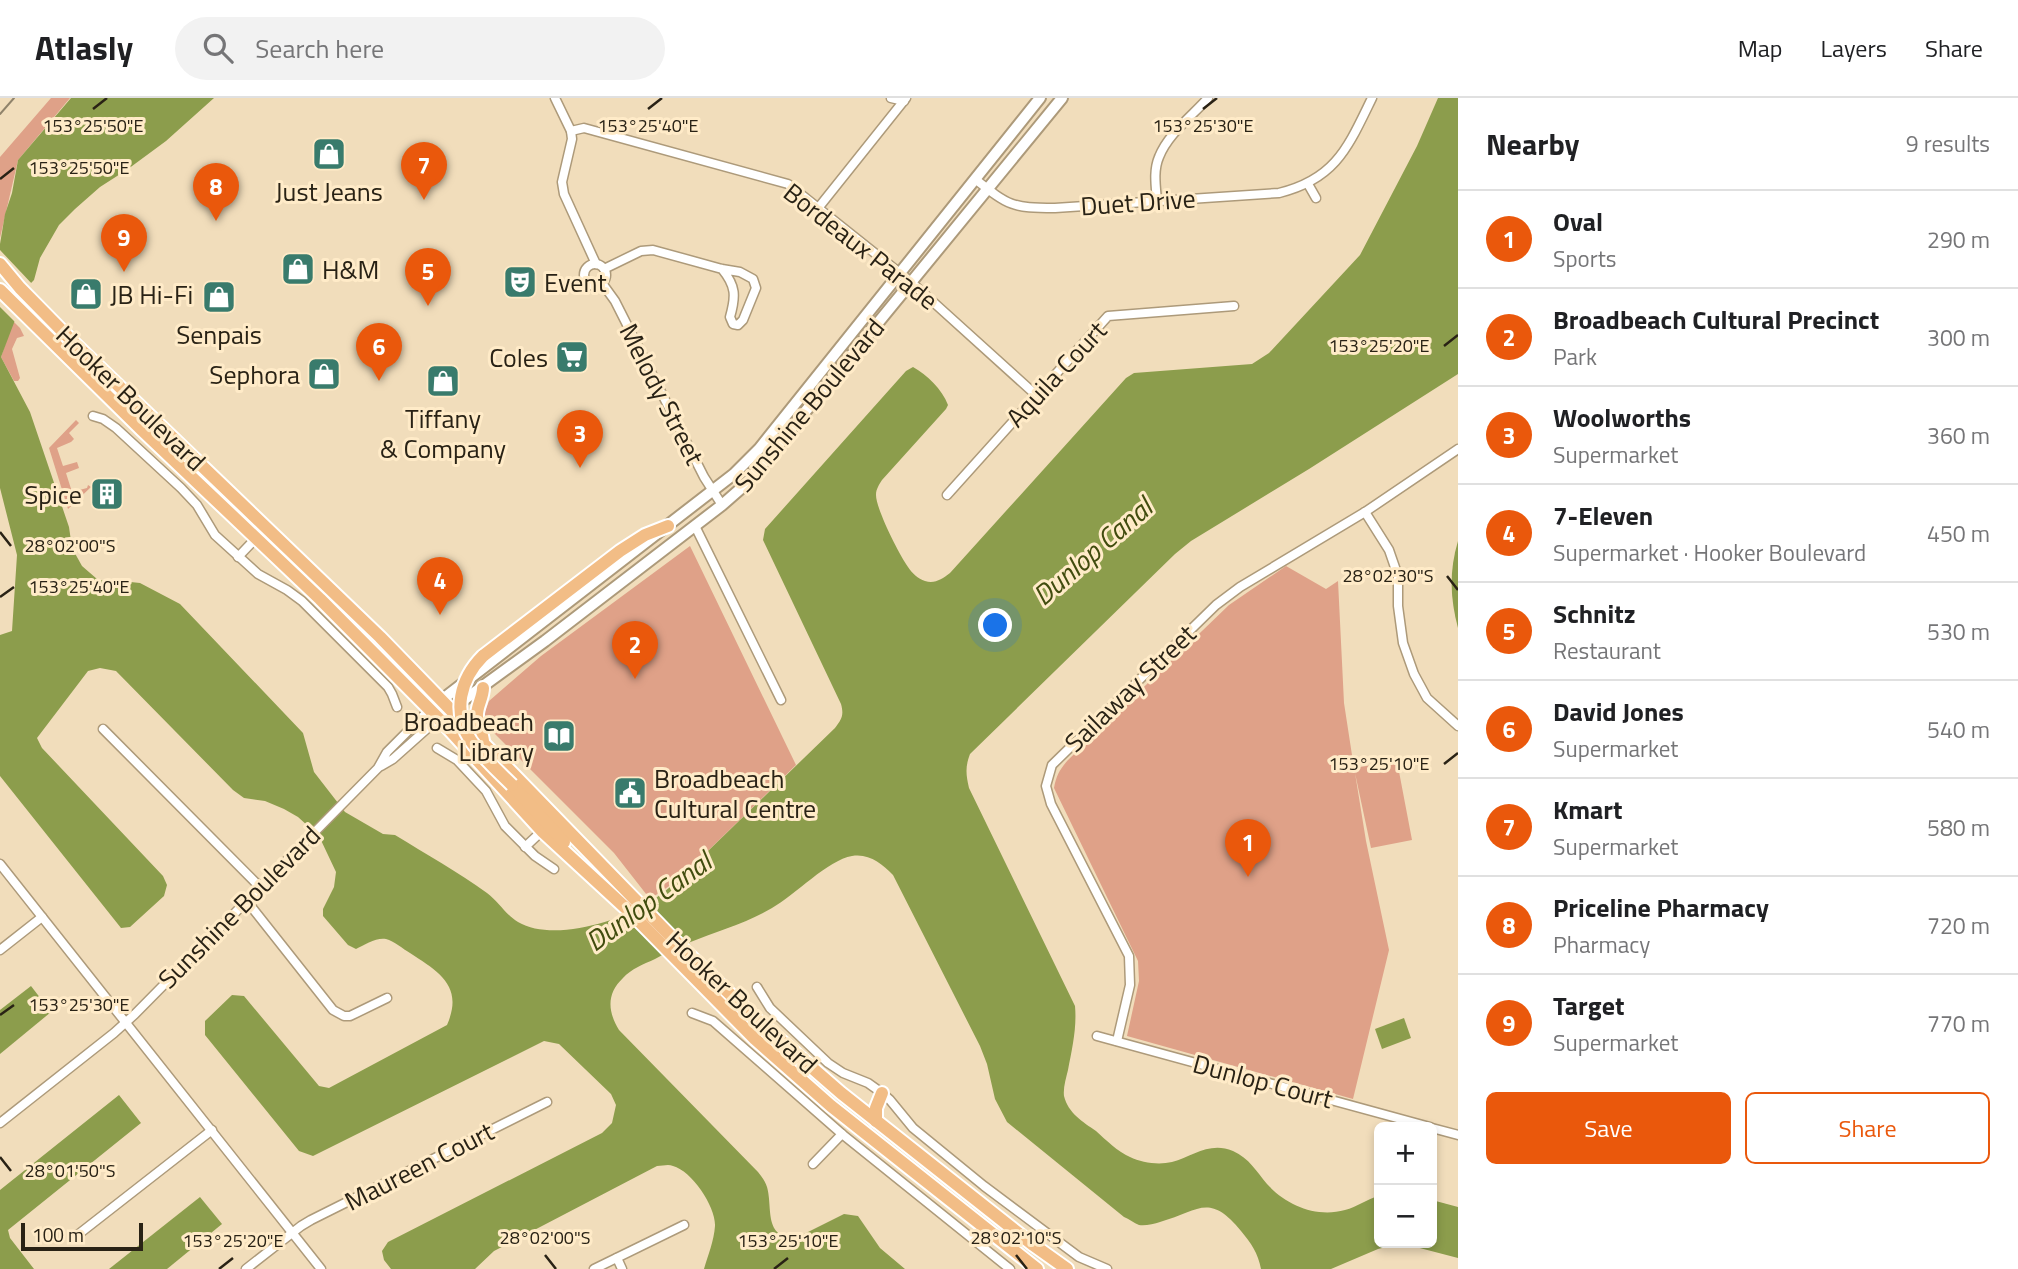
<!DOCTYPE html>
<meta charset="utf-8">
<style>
:root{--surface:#fff;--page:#f2f2f2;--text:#202124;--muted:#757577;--line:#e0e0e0;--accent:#ea580c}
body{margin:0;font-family:"Titillium Web",sans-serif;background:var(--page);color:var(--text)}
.controls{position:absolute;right:21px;bottom:21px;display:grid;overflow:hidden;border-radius:10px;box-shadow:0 4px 10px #0003}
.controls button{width:63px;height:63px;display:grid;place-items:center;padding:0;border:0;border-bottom:2px solid var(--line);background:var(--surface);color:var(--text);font:35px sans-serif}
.scale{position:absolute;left:21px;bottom:18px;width:122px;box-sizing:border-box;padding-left:7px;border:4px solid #292215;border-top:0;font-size:19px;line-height:24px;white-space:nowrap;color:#292215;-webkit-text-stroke:5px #ffebc8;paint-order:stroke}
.you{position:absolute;left:996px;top:528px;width:24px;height:24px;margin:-18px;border:5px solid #fff;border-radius:50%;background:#1a73e8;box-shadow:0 0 0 10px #1a73e833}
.badge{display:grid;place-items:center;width:46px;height:46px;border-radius:50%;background:var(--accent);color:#fff;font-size:23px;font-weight:700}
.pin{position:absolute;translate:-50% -58px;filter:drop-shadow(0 2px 4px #0008)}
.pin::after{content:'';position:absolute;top:37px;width:24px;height:21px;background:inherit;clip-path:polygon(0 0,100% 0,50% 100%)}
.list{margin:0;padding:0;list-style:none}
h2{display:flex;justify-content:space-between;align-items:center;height:91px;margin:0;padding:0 28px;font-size:30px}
h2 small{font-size:23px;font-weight:400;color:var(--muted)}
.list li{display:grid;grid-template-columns:46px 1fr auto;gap:21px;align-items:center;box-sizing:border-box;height:98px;padding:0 28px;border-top:2px solid var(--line)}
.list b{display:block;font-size:26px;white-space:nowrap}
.list p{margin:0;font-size:23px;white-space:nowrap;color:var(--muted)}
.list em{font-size:23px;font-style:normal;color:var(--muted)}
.actions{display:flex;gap:14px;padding:21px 28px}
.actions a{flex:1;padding:16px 0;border:2px solid var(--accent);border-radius:10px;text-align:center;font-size:24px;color:var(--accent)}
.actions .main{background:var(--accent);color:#fff}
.icon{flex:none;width:38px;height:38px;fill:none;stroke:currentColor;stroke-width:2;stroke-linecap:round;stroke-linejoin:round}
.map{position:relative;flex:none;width:1458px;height:1171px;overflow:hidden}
header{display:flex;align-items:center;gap:42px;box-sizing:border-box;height:98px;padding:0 35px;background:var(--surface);border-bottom:2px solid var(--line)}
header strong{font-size:33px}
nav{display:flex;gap:38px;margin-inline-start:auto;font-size:24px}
.search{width:490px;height:63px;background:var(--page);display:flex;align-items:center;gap:18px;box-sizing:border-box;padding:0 24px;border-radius:38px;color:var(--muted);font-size:26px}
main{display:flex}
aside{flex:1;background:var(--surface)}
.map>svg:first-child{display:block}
.green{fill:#dfa188}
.water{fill:#8c9d4c}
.pier{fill:#f1ddbb}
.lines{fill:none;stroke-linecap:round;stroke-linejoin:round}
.minor-casing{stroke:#ad9a7a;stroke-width:11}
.secondary-casing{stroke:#ad9a7a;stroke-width:14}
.primary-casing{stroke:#fff;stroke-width:16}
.minor{stroke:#fff;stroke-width:8}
.secondary{stroke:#fff;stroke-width:10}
.primary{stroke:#f2bd86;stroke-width:12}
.tram{stroke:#90836b;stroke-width:2}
.primary-bridge-casing{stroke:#fff;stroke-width:16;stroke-linecap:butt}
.primary-bridge{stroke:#f2bd86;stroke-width:12}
.ticks{fill:none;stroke:#292215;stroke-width:2.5}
.labels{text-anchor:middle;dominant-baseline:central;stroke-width:6;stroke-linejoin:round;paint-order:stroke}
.poi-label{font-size:26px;fill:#292215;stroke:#ffebc8;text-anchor:start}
.street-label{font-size:26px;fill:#292215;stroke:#ffebc8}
.water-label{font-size:28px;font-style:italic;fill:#414c0e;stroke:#ffebc8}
.ticks-label{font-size:18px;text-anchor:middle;fill:#292215;stroke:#ffebc8;stroke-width:6;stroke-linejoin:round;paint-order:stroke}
</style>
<header>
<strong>Atlasly</strong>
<div class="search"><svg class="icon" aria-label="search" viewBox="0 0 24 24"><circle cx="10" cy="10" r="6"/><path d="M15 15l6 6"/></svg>Search here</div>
<nav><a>Map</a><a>Layers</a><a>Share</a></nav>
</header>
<main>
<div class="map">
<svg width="1458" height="1171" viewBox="0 0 1458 1171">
<rect width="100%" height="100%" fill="#f1ddbb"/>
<g class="green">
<polygon points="51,0 70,0 18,62 0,140 0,59"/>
<polygon points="13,223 20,230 24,238 17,240 12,251 20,280 18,283 14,283 1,259"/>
<polygon points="76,322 79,325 69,335 74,341 71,344 57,350 63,368 77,364 79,370 66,375 72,394 87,390 88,387 91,389 68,411 49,350"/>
<polygon points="690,448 796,667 678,782 650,801 614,755 485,626 483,619 489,603 541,558"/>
<path d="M1286,468l40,23 12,-8 6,122 10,65 43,-7 15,79 -41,8 -16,-75 11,68 23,109 -36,149 -226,-63 12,-55 -1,-20 -84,-173c2,-12 6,-19 14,-28l161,-155z"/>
</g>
<g class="water">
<path d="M71,0h143l-48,43 -38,28 -28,18 -25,22 -16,16 -19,33 -6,22 -6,6 -27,71 29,55 39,115 3,21 10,18 15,13 12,3 12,-1 19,2 40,21 123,129 11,39 31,40 38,22 12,1c31,19 63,37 92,58 11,8 19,22 31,29 34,20 98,0 129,-18 11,-7 21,-15 30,-23l158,-153c7,-9 9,-13 6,-24l-78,-164 2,-11 141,-158 7,-4c14,8 29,22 35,38l-2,4 -64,71c-3,5 -6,9 -6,15 0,14 23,59 32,72 4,6 10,12 17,14 10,3 17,-2 25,-8l176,-195 8,-5 118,-9 17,-11 91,-98 57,-109 21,-48h20v276l-149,95 -118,72 -16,13 -205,200c-5,13 -4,21 -1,34l106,218c2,22 -3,43 -7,64 -2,8 -5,18 -4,26 4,17 19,26 32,35 10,9 22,21 34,26 12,6 29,8 42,5 21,-6 38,-21 61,-11 16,7 24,21 34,33 19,21 49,34 78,26 12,-3 22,-11 34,-14v47h53v-43l26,7v51l-46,-12 -18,-1 -16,4 -47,20h-70c-3,-16 -10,-26 -20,-38 -32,-39 -42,-20 -81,-9 -6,2 -15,4 -21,3 -5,-2 -10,-6 -15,-8l-117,-95 -12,-23 -8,-35 -7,-18 -87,-171c-11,-11 -24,-22 -41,-19 -24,4 -57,39 -80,52 -27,16 -55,23 -84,35 -11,4 -22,10 -33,16 -11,5 -24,10 -32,19 -17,16 -15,34 -4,52l139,142c4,5 7,9 9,15 6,21 -4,51 29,51l48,-24 14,2 22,32 25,21h-201c4,-14 10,-28 11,-43 1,-19 -23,-55 -42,-60 -5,-2 -10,0 -16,0l-163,85 -19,18h-84l-7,-9 -2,-9 6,-9 214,-109 10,-10 4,-18 -5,-11 -52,-50 -15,-3 -231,115 -14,-5 -94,-116v-14l27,-26 12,1 75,90 10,2 118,-63c17,-39 -8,-53 -37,-72 -7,-4 -16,-12 -24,-14 -9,-2 -22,6 -30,10l-8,-4 -25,-29v-7l11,-22 2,-15 -17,-36 -21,-19 -14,-8 -19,-8 -21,-3 -11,-8 -117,-119 -16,-3 -12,3 -51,67 5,10 121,128 4,9 -3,11 -34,31 -9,1 -121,-152v-141l12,-4 5,-76 -17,-67v-244l5,-30 7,-21 6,-33z"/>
<path d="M1458,443v87c-8,-30 -9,-57 0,-87z"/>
<polygon points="31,888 51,914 0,956 0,912"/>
<polygon points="1404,920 1411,940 1382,951 1375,931"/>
<polygon points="119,997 141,1025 8,1132 10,1140 34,1171 0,1171 0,1092"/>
<polygon points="200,1099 222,1126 167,1171 109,1171"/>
</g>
<polygon class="pier" points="0,152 34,188 16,225 0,209"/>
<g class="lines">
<defs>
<g id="minor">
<polyline points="555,0 571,33 572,41 562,84 564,96 596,166"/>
<polyline points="891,0 904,3"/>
<polyline points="571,33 584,30 788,86 911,184 1036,297"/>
<path d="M975,81c34,27 37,29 80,29l224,-15c57,-14 69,-46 93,-95"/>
<polyline points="1308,86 1316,100"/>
<path d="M1157,103c-1,-14 -4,-30 2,-44 9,-23 33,-41 49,-59"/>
<polyline points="819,109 906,0"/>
<circle cx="595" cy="177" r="11"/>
<path d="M604,171l37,-18 12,-1 69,19 18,3 13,7 3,9 -13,32 -5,5 -5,-1 -3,-7c6,-21 6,-31 -8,-48"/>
<polyline points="602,185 615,203 704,379 722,407"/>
<polyline points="93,318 103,321 116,330 181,390 197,407 215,437 258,476 287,492 302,503 388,589 392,596 397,609"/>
<polyline points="947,397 1108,218 1234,208"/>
<polyline points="1365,414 1389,452 1398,478 1398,508 1403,545 1414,576 1427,600 1458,628"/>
<polyline points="695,428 781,602"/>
<polyline points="238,459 258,438"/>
<polyline points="103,631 259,788"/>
<polyline points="437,650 457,662 486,693 505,728 535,758 554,771"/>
<polyline points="381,668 393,661 439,620"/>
<polyline points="525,749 542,733"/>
<polyline points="0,766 321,1171"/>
<polyline points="246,802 333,912 344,918 350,918 387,900"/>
<polyline points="0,852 42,819"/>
<polyline points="757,889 770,910 828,965 843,975 868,985 882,995 890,1002 913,1030 984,1088 1079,1159 1107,1171"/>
<polyline points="692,915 713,923 842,1036 1010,1171"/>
<polyline points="1097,938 1430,1029"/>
<polyline points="1117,943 1130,887 1129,858 1051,706 1046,688 1052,667 1216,507 1240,489 1365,414 1458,351"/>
<polyline points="0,1025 114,935 135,916 378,670 387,654 430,611"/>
<polyline points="1432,1030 1458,1037"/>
<polyline points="813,1066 842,1036"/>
<polyline points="75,1139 212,1032"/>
<polyline points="617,1160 622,1171"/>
<polyline points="246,1171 301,1128 311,1122 547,1004"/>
<polyline points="594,1171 684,1127"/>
</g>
<g id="secondary">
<polyline points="430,611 734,376 759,351 1040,0"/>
<polyline points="439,620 545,543 722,407 746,386 1062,0"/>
</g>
<g id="primary">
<polyline points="0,166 20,190 76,247 380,539 686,854 756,921 841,995 1032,1146 1067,1171"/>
<polyline points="0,192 142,332 320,501 447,629 542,733 629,813 755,941 831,1008 1037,1171"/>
<polyline points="483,558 620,453 645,437 668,428"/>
<path d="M483,643c-1,-9 -5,-15 -6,-24 -1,-10 6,-19 6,-29"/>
<polyline points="512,687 564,744"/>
<polyline points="876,1023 876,1010 882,995"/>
</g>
</defs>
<use href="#minor" class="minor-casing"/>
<use href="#secondary" class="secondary-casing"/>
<use href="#primary" class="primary-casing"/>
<use href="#minor" class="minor"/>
<use href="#secondary" class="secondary"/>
<use href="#primary" class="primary"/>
<polyline class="tram" points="0,16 14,0"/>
<defs>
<path id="primary-bridge" d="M483,558c-23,23 -31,56 -12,85 11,16 27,30 41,44"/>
</defs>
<use href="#primary-bridge" class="primary-bridge-casing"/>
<use href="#primary-bridge" class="primary-bridge"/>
</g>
<path class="ticks" d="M93,11l14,-11M648,11l14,-11M1203,11l14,-11M0,81l14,-11M1444,248l14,-11M0,434l11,14M1447,478l11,14M0,499l14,-10M1444,666l14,-11M0,917l14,-10M0,1059l11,14M545,1157l11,14M1016,1157l11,14M219,1171l14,-11M774,1171l14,-11"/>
<defs>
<symbol id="shop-square" viewBox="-11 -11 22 22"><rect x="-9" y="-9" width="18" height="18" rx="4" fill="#397b6c" stroke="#ffebc8"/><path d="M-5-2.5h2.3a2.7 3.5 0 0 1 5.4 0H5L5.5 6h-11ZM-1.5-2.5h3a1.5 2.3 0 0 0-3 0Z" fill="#fff"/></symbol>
<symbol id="theatre-square" viewBox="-11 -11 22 22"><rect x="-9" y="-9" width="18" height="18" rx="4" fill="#397b6c" stroke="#ffebc8"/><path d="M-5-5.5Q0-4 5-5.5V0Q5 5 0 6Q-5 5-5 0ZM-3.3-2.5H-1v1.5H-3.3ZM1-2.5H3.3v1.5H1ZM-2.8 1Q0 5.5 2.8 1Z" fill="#fff"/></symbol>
<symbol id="supermarket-square" viewBox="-11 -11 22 22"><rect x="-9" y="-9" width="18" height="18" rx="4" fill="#397b6c" stroke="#ffebc8"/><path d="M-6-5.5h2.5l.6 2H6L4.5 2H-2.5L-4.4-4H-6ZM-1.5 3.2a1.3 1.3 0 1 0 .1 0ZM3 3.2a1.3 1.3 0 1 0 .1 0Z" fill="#fff"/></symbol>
<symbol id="building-square" viewBox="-11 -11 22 22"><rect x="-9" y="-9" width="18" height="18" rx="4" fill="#397b6c" stroke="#ffebc8"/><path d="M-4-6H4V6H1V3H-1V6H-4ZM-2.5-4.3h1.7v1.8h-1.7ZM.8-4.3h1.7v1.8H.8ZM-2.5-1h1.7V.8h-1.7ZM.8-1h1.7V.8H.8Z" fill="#fff"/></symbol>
<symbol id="library-square" viewBox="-11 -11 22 22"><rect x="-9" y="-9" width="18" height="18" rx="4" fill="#397b6c" stroke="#ffebc8"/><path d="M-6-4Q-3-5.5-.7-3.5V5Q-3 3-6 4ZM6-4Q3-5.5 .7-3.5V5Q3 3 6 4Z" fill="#fff"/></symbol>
<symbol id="civic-square" viewBox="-11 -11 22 22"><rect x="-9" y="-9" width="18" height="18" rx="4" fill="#397b6c" stroke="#ffebc8"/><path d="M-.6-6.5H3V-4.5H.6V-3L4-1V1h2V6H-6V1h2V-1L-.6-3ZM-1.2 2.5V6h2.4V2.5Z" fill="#fff"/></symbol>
</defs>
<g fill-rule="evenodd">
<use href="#shop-square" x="310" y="37" width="38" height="38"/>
<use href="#shop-square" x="279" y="152" width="38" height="38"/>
<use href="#theatre-square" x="501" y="165" width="38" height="38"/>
<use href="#shop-square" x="67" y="177" width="38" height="38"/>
<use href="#shop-square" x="200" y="180" width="38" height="38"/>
<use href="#supermarket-square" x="553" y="240" width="38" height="38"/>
<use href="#shop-square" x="305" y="257" width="38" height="38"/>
<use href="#shop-square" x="424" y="264" width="38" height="38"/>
<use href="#building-square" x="88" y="377" width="38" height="38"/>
<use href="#library-square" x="540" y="619" width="38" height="38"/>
<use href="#civic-square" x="611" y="676" width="38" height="38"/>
</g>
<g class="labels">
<g class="poi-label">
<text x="329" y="93" text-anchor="middle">Just Jeans</text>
<text x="322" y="171">H&amp;M</text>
<text x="544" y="184">Event</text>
<text x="110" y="196">JB Hi-Fi</text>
<text x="219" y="236" text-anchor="middle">Senpais</text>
<text x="548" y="259" text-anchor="end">Coles</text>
<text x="300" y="276" text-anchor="end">Sephora</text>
<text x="443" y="320" text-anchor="middle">Tiffany<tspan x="443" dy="30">&amp; Company</tspan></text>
<text x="82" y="396" text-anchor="end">Spice</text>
<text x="534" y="623" text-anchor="end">Broadbeach<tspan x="534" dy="30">Library</tspan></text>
<text x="654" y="680">Broadbeach<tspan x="654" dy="30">Cultural Centre</tspan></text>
</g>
<g class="street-label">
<text transform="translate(1138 104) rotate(-4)">Duet Drive</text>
<text transform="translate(861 148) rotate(38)">Bordeaux Parade</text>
<text transform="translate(1056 276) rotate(-47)">Aquila Court</text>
<text transform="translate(662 296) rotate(63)">Melody Street</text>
<text transform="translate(131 300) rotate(44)">Hooker Boulevard</text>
<text transform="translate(809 307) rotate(-50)">Sunshine Boulevard</text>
<text transform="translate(1130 590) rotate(-44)">Sailaway Street</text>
<text transform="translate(239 809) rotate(-45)">Sunshine Boulevard</text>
<text transform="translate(742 904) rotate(43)">Hooker Boulevard</text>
<text transform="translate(1263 983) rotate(15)">Dunlop Court</text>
<text transform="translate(419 1068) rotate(-27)">Maureen Court</text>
</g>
<g class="water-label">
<text transform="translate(1092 453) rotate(-41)">Dunlop Canal</text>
<text transform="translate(648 803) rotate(-36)">Dunlop Canal</text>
</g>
</g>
<g class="ticks-label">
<text x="93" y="34">153°25'50"E</text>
<text x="648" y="34">153°25'40"E</text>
<text x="1203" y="34">153°25'30"E</text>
<text x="79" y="76">153°25'50"E</text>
<text x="1379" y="254">153°25'20"E</text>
<text x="70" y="454">28°02'00"S</text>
<text x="1388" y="484">28°02'30"S</text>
<text x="79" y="495">153°25'40"E</text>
<text x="1379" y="672">153°25'10"E</text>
<text x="79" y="913">153°25'30"E</text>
<text x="70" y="1079">28°01'50"S</text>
<text x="545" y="1146">28°02'00"S</text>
<text x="1016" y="1146">28°02'10"S</text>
<text x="233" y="1149">153°25'20"E</text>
<text x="788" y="1149">153°25'10"E</text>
</g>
</svg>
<div class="controls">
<button>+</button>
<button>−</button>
</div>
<div class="scale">100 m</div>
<div class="you"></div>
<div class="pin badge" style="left:1248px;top:779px">1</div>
<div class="pin badge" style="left:635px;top:581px">2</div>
<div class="pin badge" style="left:580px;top:370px">3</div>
<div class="pin badge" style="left:440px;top:517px">4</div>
<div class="pin badge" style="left:428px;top:208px">5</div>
<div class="pin badge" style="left:379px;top:283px">6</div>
<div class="pin badge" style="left:424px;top:102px">7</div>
<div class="pin badge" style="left:216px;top:123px">8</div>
<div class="pin badge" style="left:124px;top:174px">9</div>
</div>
<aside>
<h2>Nearby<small>9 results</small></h2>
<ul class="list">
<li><span class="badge">1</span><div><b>Oval</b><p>Sports</p></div><em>290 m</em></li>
<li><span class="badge">2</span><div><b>Broadbeach Cultural Precinct</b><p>Park</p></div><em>300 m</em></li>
<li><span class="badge">3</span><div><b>Woolworths</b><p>Supermarket</p></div><em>360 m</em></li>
<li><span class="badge">4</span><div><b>7-Eleven</b><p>Supermarket · Hooker Boulevard</p></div><em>450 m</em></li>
<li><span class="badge">5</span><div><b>Schnitz</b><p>Restaurant</p></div><em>530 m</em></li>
<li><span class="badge">6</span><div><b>David Jones</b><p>Supermarket</p></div><em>540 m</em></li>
<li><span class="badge">7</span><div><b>Kmart</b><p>Supermarket</p></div><em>580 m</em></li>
<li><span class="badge">8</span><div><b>Priceline Pharmacy</b><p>Pharmacy</p></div><em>720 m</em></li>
<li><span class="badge">9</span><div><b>Target</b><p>Supermarket</p></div><em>770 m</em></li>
</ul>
<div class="actions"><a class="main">Save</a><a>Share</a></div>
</aside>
</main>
